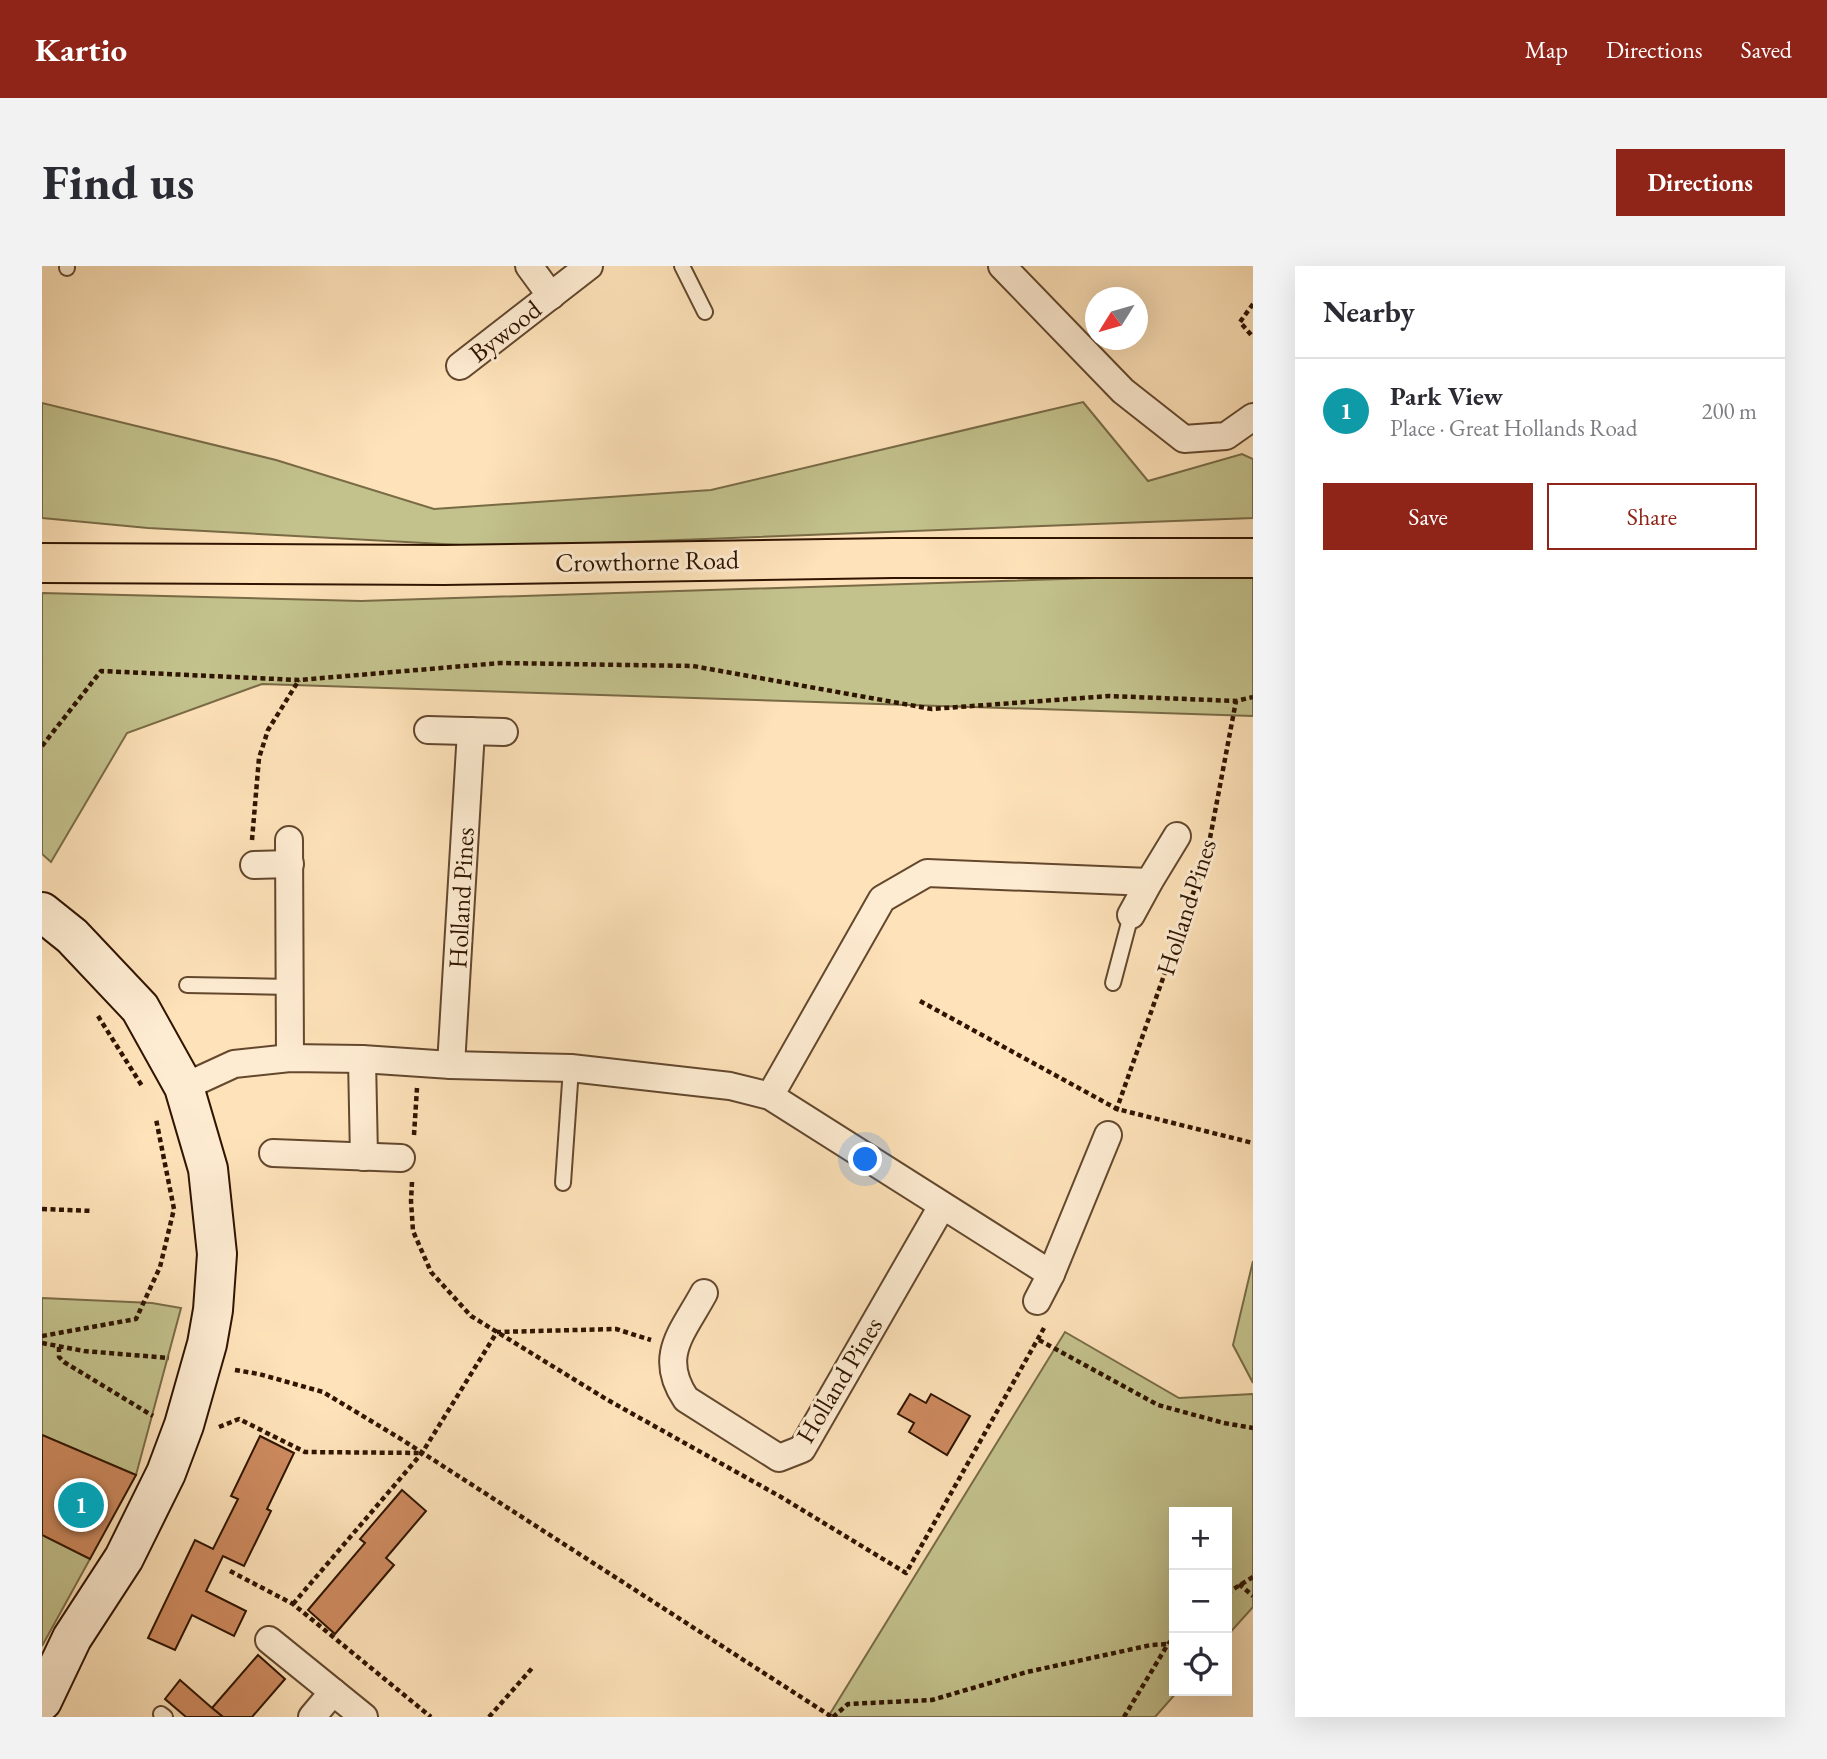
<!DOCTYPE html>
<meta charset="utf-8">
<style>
:root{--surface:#fff;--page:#f2f2f3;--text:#2b2b33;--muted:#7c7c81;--line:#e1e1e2;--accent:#8f2418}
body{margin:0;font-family:"EB Garamond",serif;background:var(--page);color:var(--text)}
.controls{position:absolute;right:21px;bottom:21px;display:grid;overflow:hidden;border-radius:0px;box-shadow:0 7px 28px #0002}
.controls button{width:63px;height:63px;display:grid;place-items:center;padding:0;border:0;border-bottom:2px solid var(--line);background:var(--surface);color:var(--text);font:35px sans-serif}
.compass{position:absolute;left:1043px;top:21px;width:63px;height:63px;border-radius:50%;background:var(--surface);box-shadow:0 7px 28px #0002;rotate:233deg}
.you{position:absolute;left:824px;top:894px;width:24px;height:24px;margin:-18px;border:5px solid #fff;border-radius:50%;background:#1a73e8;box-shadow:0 0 0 10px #1a73e833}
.badge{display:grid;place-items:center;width:46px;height:46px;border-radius:50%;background:var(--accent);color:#fff;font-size:23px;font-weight:700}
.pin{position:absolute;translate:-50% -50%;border:4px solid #fff;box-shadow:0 2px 7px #0006}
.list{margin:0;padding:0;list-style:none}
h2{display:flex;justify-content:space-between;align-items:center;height:91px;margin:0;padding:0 28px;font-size:30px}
h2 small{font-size:23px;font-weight:400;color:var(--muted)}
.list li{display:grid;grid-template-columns:46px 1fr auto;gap:21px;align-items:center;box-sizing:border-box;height:105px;padding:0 28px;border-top:2px solid var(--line)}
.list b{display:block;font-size:26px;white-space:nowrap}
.list p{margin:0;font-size:23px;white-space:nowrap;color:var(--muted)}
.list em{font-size:23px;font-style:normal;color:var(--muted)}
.actions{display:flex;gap:14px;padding:21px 28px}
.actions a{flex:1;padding:16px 0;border:2px solid var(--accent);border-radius:0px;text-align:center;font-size:24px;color:var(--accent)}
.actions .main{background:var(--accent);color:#fff}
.icon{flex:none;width:38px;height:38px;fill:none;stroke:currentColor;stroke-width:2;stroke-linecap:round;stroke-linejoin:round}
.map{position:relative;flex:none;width:1211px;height:1451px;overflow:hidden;border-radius:0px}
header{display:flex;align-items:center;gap:42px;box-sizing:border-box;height:98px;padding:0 35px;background:var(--accent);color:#fff}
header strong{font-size:33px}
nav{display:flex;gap:38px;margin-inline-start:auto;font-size:24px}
.intro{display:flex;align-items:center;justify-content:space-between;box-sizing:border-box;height:168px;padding:0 42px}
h1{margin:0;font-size:49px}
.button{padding:18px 32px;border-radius:0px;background:var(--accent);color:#fff;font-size:24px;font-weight:700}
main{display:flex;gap:42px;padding:0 42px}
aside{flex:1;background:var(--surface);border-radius:0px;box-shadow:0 7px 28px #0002}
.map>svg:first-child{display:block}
.green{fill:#c3c28d;stroke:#796b46;stroke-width:2}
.building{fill:#ce8a5f;stroke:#2f1400;stroke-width:2}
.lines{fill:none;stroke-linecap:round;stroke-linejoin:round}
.lane-casing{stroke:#63482e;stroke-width:18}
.street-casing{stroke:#63482e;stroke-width:30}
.secondary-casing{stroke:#2f1400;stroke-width:42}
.primary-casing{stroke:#2f1400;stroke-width:42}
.path{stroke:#2f1400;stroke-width:4.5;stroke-dasharray:5 3.5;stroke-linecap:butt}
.lane{stroke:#feecd2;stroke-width:14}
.street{stroke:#feecd2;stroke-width:26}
.secondary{stroke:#feecd2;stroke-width:38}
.primary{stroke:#fee2b9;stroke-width:38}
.labels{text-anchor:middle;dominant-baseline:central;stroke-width:6;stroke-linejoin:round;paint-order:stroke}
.street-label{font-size:26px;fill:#2f1400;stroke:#feecd2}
</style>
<header>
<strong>Kartio</strong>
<nav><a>Map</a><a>Directions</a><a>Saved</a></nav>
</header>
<div class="intro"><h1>Find us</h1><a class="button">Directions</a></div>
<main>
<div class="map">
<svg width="1211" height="1451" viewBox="0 0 1211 1451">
<rect width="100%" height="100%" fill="#fee2b9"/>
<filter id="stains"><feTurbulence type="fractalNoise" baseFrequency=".00286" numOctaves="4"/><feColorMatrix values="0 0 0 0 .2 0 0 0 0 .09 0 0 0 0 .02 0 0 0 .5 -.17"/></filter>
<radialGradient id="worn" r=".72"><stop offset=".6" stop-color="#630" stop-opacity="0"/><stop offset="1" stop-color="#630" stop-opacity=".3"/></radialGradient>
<g class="green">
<polygon points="1041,136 1106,215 1200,188 1211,193 1211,252 456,281 106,262 0,252 0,137 234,194 392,243 669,224"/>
<polygon points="1211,307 1211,450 220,418 85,467 9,596 0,588 0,327 319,335"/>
<polygon points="1211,995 1211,1117 1191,1079"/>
<polygon points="0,1032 110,1037 139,1042 94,1209 0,1169"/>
<polygon points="1023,1066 1137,1132 1211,1128 1211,1341 1185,1370 1185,1246 1132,1246 1132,1425 1136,1425 1113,1451 786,1451"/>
<polygon points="0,1269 48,1293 0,1380"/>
</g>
<g class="building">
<polygon points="868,1128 884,1137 889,1128 928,1150 905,1189 867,1166 872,1157 856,1148"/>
<polygon points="0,1169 94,1209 48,1293 0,1269"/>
<polygon points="218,1170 252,1187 225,1243 229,1245 202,1300 181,1290 164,1325 204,1345 192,1370 150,1349 133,1384 106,1372 153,1274 171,1283 196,1233 189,1230"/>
<polygon points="360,1224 384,1245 344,1292 352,1299 293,1368 266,1344 323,1277 318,1273"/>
<polygon points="216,1389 243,1413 210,1451 181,1451 170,1442"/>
<polygon points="138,1414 170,1442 181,1451 144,1451 123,1433"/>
</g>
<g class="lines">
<defs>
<g id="lane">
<polyline points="25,0 25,2"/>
<polyline points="640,0 663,46"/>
<polyline points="1071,717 1089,649"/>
<polyline points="145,719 248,721"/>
<polyline points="521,917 529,802"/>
<polyline points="119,1448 123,1451"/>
</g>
<g id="street">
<polyline points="487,0 509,30"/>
<polyline points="960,0 1081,125 1142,173 1184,170 1211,151"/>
<polyline points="418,100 547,0"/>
<polyline points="386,464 462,466"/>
<polyline points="247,574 248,792"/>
<polyline points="212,599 248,598"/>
<polyline points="1089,649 1107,616 1135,570"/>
<polyline points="320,793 322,891"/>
<polyline points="409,799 429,465"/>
<polyline points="142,821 192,798 248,792 320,793 409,799 529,802 688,820 728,830 1009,1008"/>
<polyline points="728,830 840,633 885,607 1107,616"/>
<polyline points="231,887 359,892"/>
<path d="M662,1027c-21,39 -47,63 -18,106l93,59 23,-9 140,-243"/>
<polyline points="995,1035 1009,1008 1066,869"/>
<polyline points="227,1374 322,1451"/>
<polyline points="270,1451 291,1426"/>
</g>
<polyline id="secondary" points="0,646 30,670 98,742 142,821 166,903 175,988 171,1044 165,1078 142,1159 124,1207 82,1292 30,1372 0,1435"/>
<polyline id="primary" points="0,297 402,299 851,292 1211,292"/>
</defs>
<use href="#lane" class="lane-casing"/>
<use href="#street" class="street-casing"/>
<use href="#secondary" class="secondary-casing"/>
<use href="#primary" class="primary-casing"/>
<g class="path">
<polyline points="1211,38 1198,56 1211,71"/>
<polyline points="0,480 59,405 257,414 458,397 651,400 890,443 1067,430 1194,435 1211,431"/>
<polyline points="210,574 217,492 226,464 257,414"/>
<polyline points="878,735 1075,843 1211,877"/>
<polyline points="56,750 100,820"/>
<polyline points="1074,845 1165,588 1194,435"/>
<polyline points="372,869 375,822"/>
<polyline points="370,916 369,935 371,965 389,1006 429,1050 564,1133 739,1231 864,1307 1002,1062"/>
<polyline points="0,943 51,945"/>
<polyline points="0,1070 94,1053 118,1001 132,943 114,853"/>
<polyline points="997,1074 1116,1139 1182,1157 1211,1162"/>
<polyline points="0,1077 42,1085 127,1092"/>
<polyline points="17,1081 17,1091 22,1096 111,1150"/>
<polyline points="193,1104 217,1108 281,1126 359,1173 790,1451"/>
<polyline points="177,1161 197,1153 263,1186 380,1187"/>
<polyline points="188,1305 251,1338 389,1451"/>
<polyline points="1197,1318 1211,1330"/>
<polyline points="1185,1327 1211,1311"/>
<polyline points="251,1338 380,1187 455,1066 574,1063 609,1074"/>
<polyline points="447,1451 492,1400"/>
<polyline points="791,1451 806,1438 890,1434 985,1406 1109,1379 1126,1378"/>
<polyline points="1082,1451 1126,1378 1132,1372"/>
</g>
<use href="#lane" class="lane"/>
<use href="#street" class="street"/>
<use href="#secondary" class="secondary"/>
<use href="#primary" class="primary"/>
</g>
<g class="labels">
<g class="street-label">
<text transform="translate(463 65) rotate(-38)">Bywood</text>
<text transform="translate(605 295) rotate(-1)">Crowthorne Road</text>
<text transform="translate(419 632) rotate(-87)">Holland Pines</text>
<text transform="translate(1144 641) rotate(-72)">Holland Pines</text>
<text transform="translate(797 1114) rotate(-59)">Holland Pines</text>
</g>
</g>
<rect width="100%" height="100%" filter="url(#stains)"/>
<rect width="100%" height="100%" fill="url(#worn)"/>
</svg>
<div class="controls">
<button>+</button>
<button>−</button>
<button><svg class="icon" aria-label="locate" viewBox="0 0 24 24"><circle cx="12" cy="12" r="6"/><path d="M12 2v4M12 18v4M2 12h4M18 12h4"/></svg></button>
</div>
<svg class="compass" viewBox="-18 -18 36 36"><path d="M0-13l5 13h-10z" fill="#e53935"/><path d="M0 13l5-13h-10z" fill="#7c7c81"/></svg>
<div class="you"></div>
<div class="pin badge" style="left:39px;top:1239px;background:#0f9aa8">1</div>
</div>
<aside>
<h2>Nearby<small></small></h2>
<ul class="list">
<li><span class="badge" style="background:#0f9aa8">1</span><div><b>Park View</b><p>Place · Great Hollands Road</p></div><em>200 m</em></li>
</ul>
<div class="actions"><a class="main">Save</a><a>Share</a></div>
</aside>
</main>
